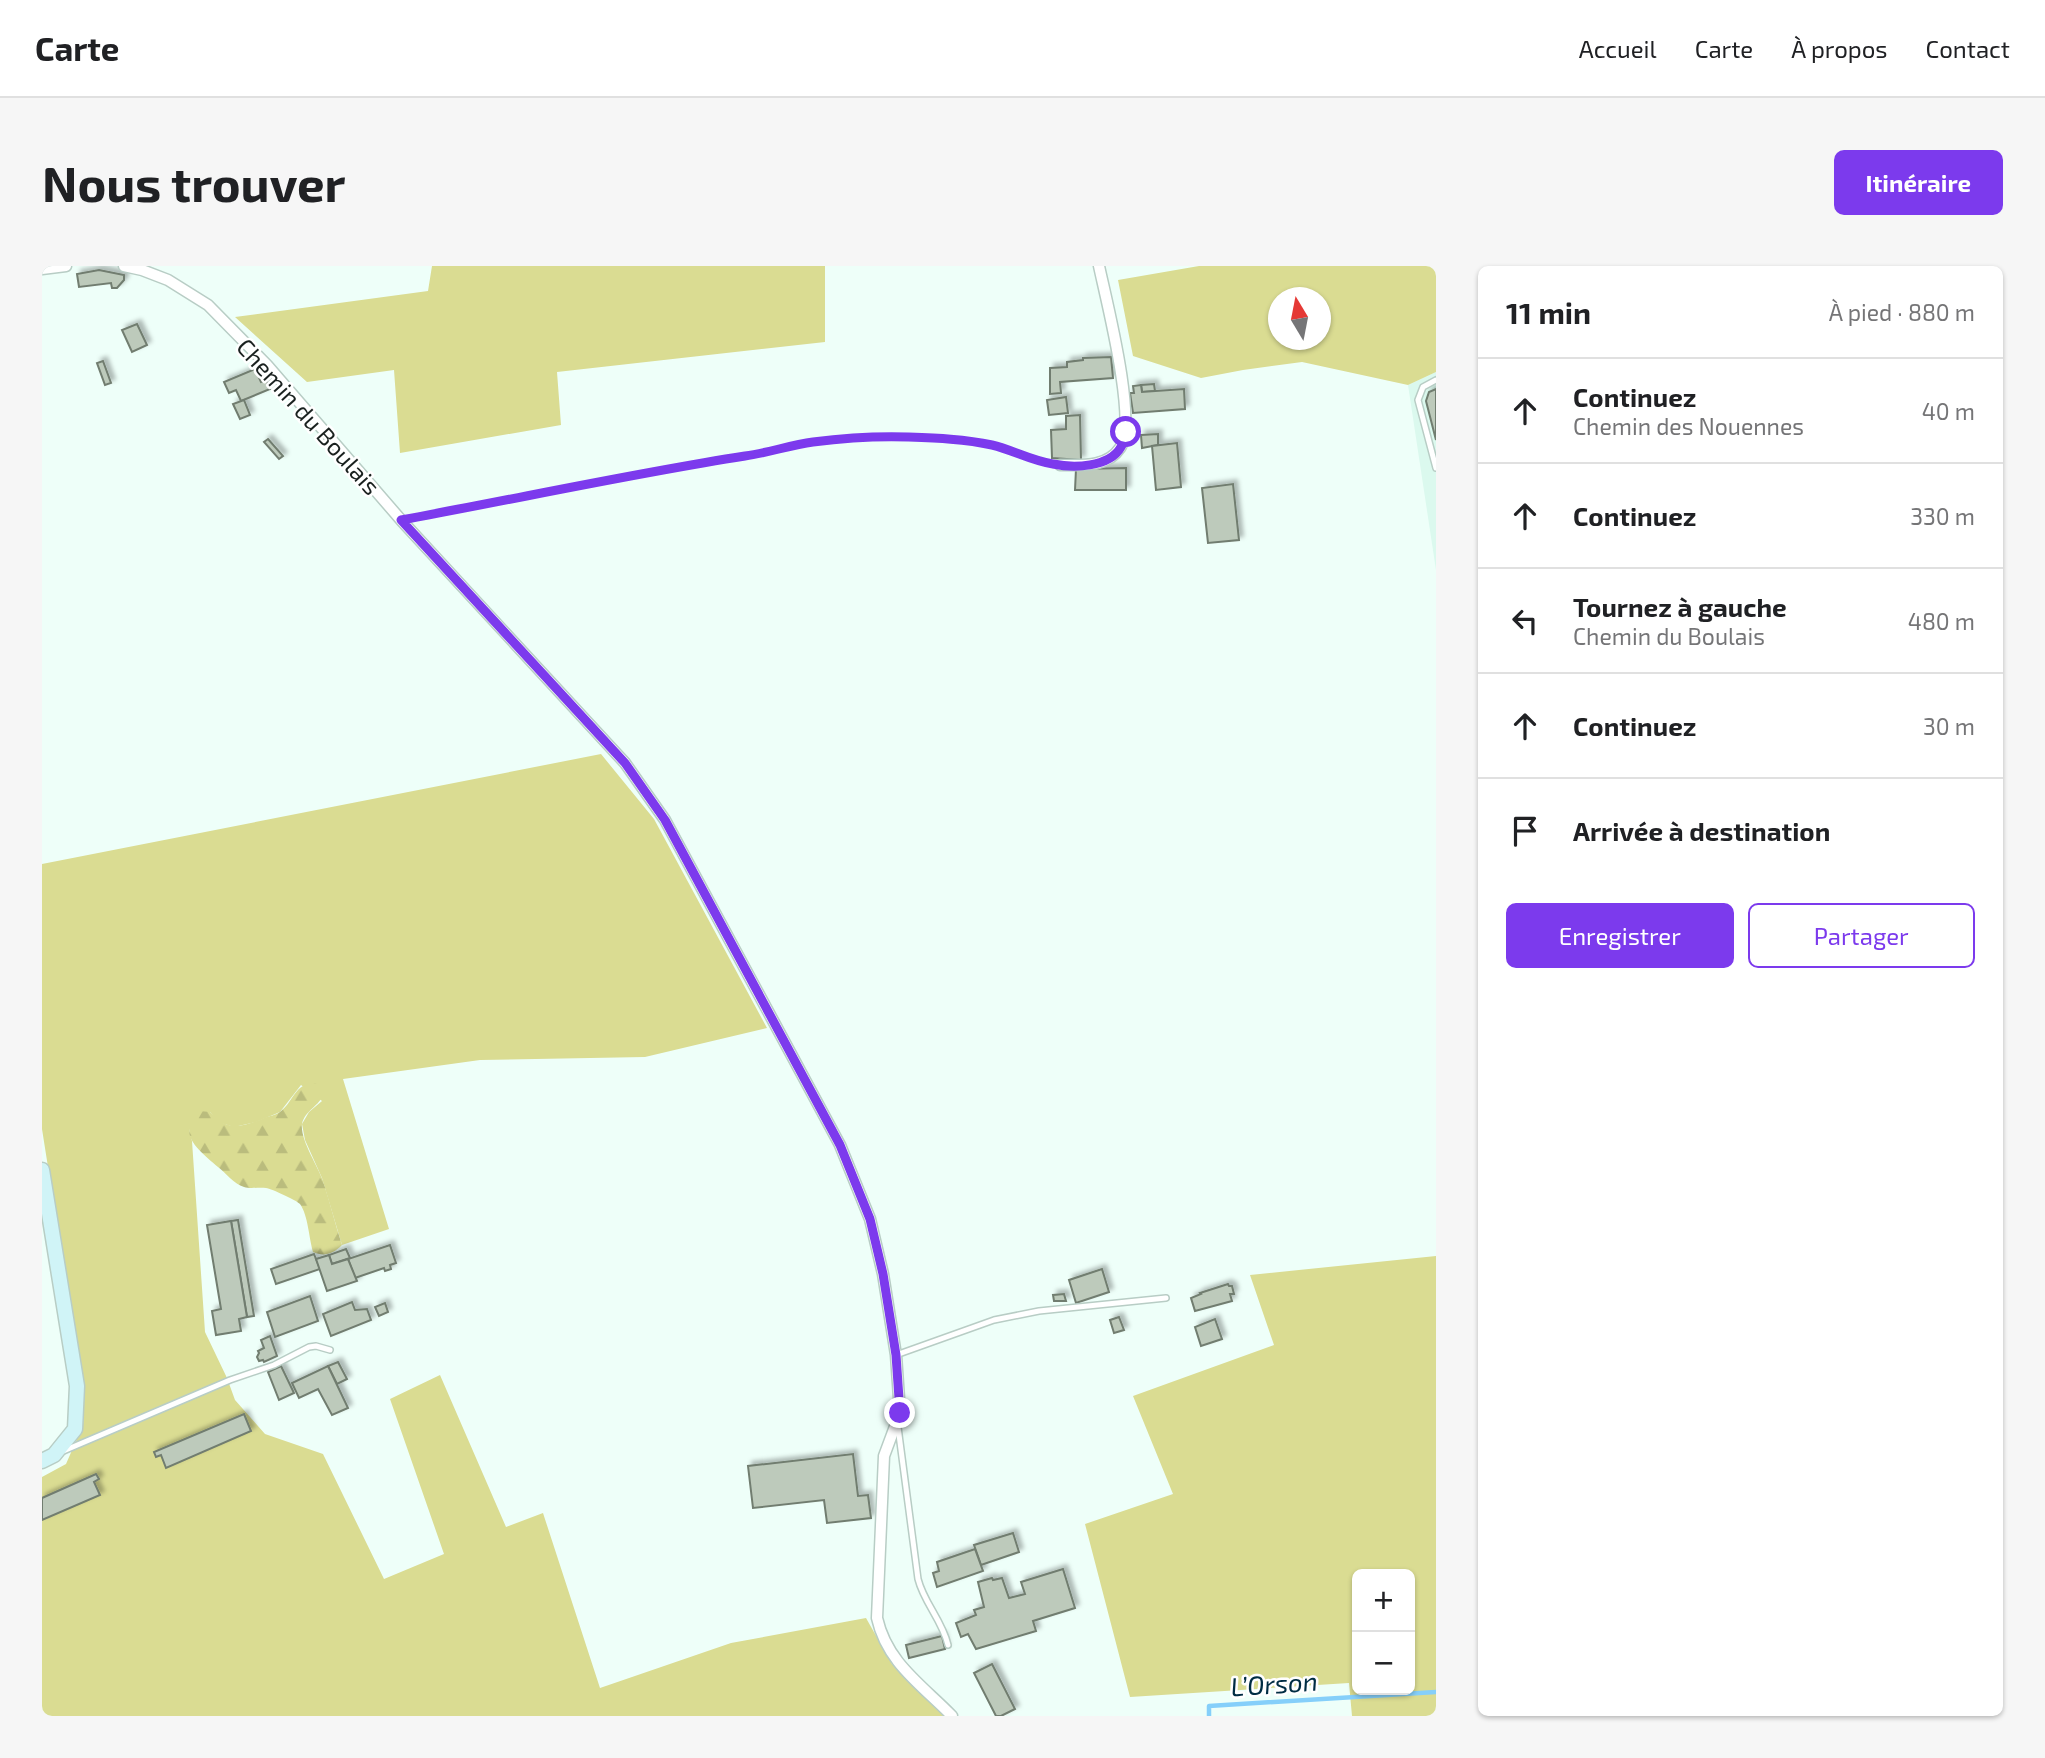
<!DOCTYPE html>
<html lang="fr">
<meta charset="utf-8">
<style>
:root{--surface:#fff;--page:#f6f6f6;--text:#202124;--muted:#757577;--line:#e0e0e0;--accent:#7c3aed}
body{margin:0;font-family:"Exo 2",sans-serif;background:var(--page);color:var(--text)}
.controls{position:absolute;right:21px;bottom:21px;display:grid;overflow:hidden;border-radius:10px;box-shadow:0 2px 5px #0004}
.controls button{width:63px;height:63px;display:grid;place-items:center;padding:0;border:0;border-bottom:2px solid var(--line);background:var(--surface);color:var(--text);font:35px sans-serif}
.compass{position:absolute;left:1226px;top:21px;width:63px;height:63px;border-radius:50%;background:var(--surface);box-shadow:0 2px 5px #0004;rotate:350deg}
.stop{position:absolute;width:21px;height:21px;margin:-16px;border:5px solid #7c3aed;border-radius:50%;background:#fff}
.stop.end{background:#7c3aed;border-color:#fff;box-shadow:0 2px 7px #0008}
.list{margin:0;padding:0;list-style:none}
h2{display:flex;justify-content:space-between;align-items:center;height:91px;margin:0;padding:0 28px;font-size:30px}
h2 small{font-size:23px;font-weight:400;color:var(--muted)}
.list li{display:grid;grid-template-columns:46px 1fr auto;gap:21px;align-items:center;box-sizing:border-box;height:105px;padding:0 28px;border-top:2px solid var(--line)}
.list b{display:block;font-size:26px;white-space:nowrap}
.list p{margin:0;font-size:23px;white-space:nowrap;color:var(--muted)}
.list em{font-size:23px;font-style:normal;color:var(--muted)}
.actions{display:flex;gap:14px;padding:21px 28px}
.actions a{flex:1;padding:16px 0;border:2px solid var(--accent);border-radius:10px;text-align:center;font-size:24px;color:var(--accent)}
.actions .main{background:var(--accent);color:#fff}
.icon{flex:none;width:38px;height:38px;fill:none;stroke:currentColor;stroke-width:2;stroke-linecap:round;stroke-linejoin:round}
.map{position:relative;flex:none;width:1394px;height:1450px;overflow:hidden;border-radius:10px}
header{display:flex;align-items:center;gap:42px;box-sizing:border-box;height:98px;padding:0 35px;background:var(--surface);border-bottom:2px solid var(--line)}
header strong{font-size:33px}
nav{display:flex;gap:38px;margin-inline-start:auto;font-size:24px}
.intro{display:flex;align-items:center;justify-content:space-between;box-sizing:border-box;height:168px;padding:0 42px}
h1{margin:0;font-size:49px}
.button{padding:18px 32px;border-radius:10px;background:var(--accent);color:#fff;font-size:24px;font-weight:700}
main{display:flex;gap:42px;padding:0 42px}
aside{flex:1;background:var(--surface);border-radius:10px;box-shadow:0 2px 5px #0004}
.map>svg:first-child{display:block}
.built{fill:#dbf9ee}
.green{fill:#dadc92;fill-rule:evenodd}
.forest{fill:url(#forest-firs)}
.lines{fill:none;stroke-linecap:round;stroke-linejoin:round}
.stream{stroke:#85cffa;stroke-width:4.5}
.building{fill:#bdcabb;stroke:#717d6f;stroke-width:2;filter:url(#shadow)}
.lane-casing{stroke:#b8cdc5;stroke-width:8}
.street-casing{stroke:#b8cdc5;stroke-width:13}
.secondary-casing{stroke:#b8cdc5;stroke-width:17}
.path{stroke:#8b9793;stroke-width:2.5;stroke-dasharray:5 5;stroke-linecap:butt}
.lane{stroke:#fff;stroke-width:5}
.street{stroke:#fff;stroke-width:10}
.secondary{stroke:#d0f4f7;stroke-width:14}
.route{stroke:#7c3aed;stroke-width:9}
.labels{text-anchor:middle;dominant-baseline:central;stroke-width:5;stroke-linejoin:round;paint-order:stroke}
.street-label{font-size:24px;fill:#1a211f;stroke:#fff}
.water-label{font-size:26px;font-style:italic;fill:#002d43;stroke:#fff}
</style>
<header>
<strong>Carte</strong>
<nav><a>Accueil</a><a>Carte</a><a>À propos</a><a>Contact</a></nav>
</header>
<div class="intro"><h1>Nous trouver</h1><a class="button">Itinéraire</a></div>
<main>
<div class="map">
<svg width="1394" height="1450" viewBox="0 0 1394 1450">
<defs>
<pattern id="forest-firs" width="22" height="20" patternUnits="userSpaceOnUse" patternTransform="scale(1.75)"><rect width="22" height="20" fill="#dadc92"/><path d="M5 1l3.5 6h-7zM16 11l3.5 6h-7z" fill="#babc7d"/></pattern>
<filter id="shadow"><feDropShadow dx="4" dy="-4" stdDeviation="2" flood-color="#0004"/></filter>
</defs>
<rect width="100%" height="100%" fill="#eefff9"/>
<polygon class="built" points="1394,106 1394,304 1366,119"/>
<g class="green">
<polygon points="390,0 783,0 783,76 515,106 519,159 358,187 352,104 265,116 193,51 386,25"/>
<path d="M1157,0h237v106l-28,13 -106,-23 -59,8 -42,8 -68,-22 -15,-76zM1237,32h42v42h-42z"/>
<polygon points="559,488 612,553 725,762 603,791 438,794 301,813 347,963 300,979 280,912 263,874 260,858 267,846 280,835 259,819 238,846 214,856 192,861 176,856 168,846 147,864 150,875 163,1066 185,1112 193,1134 223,1168 281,1188 342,1313 402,1288 348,1133 398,1109 464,1261 501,1247 558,1422 689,1377 824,1352 850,1398 904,1450 0,1450 0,1211 24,1198 41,1159 42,1129 0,863 0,598"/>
<path d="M1394,990v460h-84l-3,-33 -219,14 -45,-173 88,-30 -40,-98 141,-51 -24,-70zM1368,1308v116h-53v-116z"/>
</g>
<path class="forest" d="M269,816l9,3 4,8c-4,13 -19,17 -22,31 -2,16 16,42 21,57 7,21 12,43 19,64 -9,9 -18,12 -29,7 -4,-14 -5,-37 -13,-48 -4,-4 -28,-15 -34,-16 -7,-1 -16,1 -22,-1 -10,-3 -18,-14 -26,-20 -18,-16 -43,-33 -19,-56l11,1c17,20 33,15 54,6 5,-2 12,-3 16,-6 13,-10 13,-24 31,-30z"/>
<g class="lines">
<polyline class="stream" points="1167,1450 1167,1440 1394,1426"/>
</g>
<g class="building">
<polygon points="57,4 82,9 82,14 75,22 70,22 69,17 37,21 35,8"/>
<polygon points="95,58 105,79 90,86 80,64"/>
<polygon points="1069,91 1071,112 1018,116 1019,127 1008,128 1008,102 1025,101 1025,96 1041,94 1041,92"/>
<polygon points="61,95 69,117 63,119 55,97"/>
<polygon points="213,103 219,116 224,114 228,123 199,135 194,124 187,127 182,116"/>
<polygon points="1112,118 1113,125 1100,126 1099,119"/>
<polygon points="1099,119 1100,126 1142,123 1143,143 1091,147 1088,127 1092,127 1091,120"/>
<polygon points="1394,123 1394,174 1384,135 1387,126"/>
<polygon points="1024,131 1026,147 1007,149 1005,134"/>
<polygon points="202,134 208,149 198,153 191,138"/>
<polygon points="1038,149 1039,194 1010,192 1009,164 1024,163 1024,150"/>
<polygon points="1116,168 1116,179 1100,182 1099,169"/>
<polygon points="226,173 241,190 237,193 222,176"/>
<polygon points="1135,177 1139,221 1114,224 1110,180"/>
<polygon points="1084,202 1084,224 1033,224 1034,203"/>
<polygon points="1191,218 1197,274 1166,277 1160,222"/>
<polygon points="196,954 212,1050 205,1051 189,955"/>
<polygon points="189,955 205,1051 197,1053 199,1065 174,1069 170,1045 179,1043 165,959"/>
<polygon points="348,979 354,997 348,999 349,1003 343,1005 342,1002 313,1012 306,993"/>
<polygon points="304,983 308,992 290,998 287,989"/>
<polygon points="272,988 278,1003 234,1018 229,1003"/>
<polygon points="287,989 290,998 306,993 315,1015 285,1025 274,993"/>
<polygon points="1060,1003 1067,1026 1034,1037 1027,1014"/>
<polygon points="1186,1018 1187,1020 1190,1020 1192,1028 1188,1028 1190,1035 1153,1045 1149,1032 1159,1028 1158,1027"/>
<polygon points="1022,1028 1024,1035 1012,1035 1011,1029"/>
<polygon points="268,1030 276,1055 233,1071 225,1046"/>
<polygon points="310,1036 313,1044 325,1043 329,1054 289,1070 281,1048"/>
<polygon points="343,1037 346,1046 337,1050 333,1041"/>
<polygon points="1077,1051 1082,1064 1072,1067 1068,1054"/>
<polygon points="1173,1053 1180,1073 1159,1080 1153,1061"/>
<polygon points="228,1070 235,1090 222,1096 221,1094 217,1095 215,1091 217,1087 216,1085 222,1082 219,1074"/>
<polygon points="296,1096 305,1113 295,1118 286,1100"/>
<polygon points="239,1100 252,1127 237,1134 226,1106"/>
<polygon points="286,1100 306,1142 290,1149 276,1123 257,1132 250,1117"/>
<polygon points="202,1148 209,1165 124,1202 119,1189 114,1191 112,1186"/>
<polygon points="811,1188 816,1230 826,1229 829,1252 785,1257 782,1234 711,1242 706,1200"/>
<polygon points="54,1208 57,1213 52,1216 58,1229 0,1254 0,1232"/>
<polygon points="971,1267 977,1286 939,1299 932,1279"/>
<polygon points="933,1283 941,1305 895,1321 891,1307 897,1305 895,1296"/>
<polygon points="1021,1303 1033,1342 991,1355 994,1365 934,1383 926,1368 919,1371 914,1357 934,1349 932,1344 942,1341 936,1316 950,1312 951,1314 960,1312 967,1332 983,1328 979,1316"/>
<polygon points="900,1370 903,1383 867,1392 864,1379"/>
<polygon points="950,1398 973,1443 959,1450 954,1450 932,1407"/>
</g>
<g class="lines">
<defs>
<g id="lane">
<polyline points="1394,114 1381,121 1376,134 1394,202"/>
<polyline points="854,1089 952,1054 997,1045 1124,1032"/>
<path d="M856,1161l20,152c6,24 24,41 30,66"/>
<polyline points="19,1186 188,1114 232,1099 267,1081 274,1080 288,1084"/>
</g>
<g id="street">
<path d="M82,0l18,4 26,10 40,25 59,60 134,155 224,243 40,57 175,325 30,74 13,55 13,81 4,58 -16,43 -7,162c10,45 45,67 75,98"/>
<polyline points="0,3 24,0"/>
<path d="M1018,199c20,0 47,3 60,-17 18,-25 -14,-149 -21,-182"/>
</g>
<polyline id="secondary" points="0,904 35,1120 33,1163 12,1189 0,1195"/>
</defs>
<use href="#lane" class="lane-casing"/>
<use href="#street" class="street-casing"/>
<use href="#secondary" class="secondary-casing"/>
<polyline class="path" points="373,251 612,204 727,186 768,177 800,173 841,170 892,172 933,176 953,180 1006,197"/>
<use href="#lane" class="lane"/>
<use href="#street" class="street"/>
<use href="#secondary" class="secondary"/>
</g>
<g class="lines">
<path class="route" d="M858,1147l-4,-58 -13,-81 -13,-55 -30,-74 -175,-325 -40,-57 -224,-243c115,-21 229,-46 344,-64 23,-3 45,-11 68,-14 31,-4 63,-6 95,-5 28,1 57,2 84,8 21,5 40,16 61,19 20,4 56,4 68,-17 3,-4 4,-10 5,-15"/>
</g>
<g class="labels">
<g class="street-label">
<text transform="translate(267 150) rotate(48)">Chemin du Boulais</text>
</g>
<g class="water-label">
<text transform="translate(1232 1417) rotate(-4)">L’Orson</text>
</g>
</g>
</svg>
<div class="controls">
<button>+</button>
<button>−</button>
</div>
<svg class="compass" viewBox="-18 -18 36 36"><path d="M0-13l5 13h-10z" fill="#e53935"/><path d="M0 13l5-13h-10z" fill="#757577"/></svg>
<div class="stop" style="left:1084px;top:166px"></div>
<div class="stop end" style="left:858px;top:1147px"></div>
</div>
<aside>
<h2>11 min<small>À pied · 880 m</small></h2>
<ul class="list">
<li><svg class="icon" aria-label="ahead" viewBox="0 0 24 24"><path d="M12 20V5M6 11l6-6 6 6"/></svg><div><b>Continuez</b><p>Chemin des Nouennes</p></div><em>40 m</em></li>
<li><svg class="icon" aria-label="ahead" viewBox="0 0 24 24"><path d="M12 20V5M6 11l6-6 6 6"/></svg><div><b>Continuez</b></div><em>330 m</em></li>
<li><svg class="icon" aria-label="left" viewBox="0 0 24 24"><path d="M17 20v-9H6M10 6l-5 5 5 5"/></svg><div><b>Tournez à gauche</b><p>Chemin du Boulais</p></div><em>480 m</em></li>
<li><svg class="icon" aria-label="ahead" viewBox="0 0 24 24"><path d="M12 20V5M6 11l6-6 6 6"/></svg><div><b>Continuez</b></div><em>30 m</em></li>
<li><svg class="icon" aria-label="arrive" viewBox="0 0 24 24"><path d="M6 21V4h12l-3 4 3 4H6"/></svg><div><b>Arrivée à destination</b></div></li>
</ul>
<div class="actions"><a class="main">Enregistrer</a><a>Partager</a></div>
</aside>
</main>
